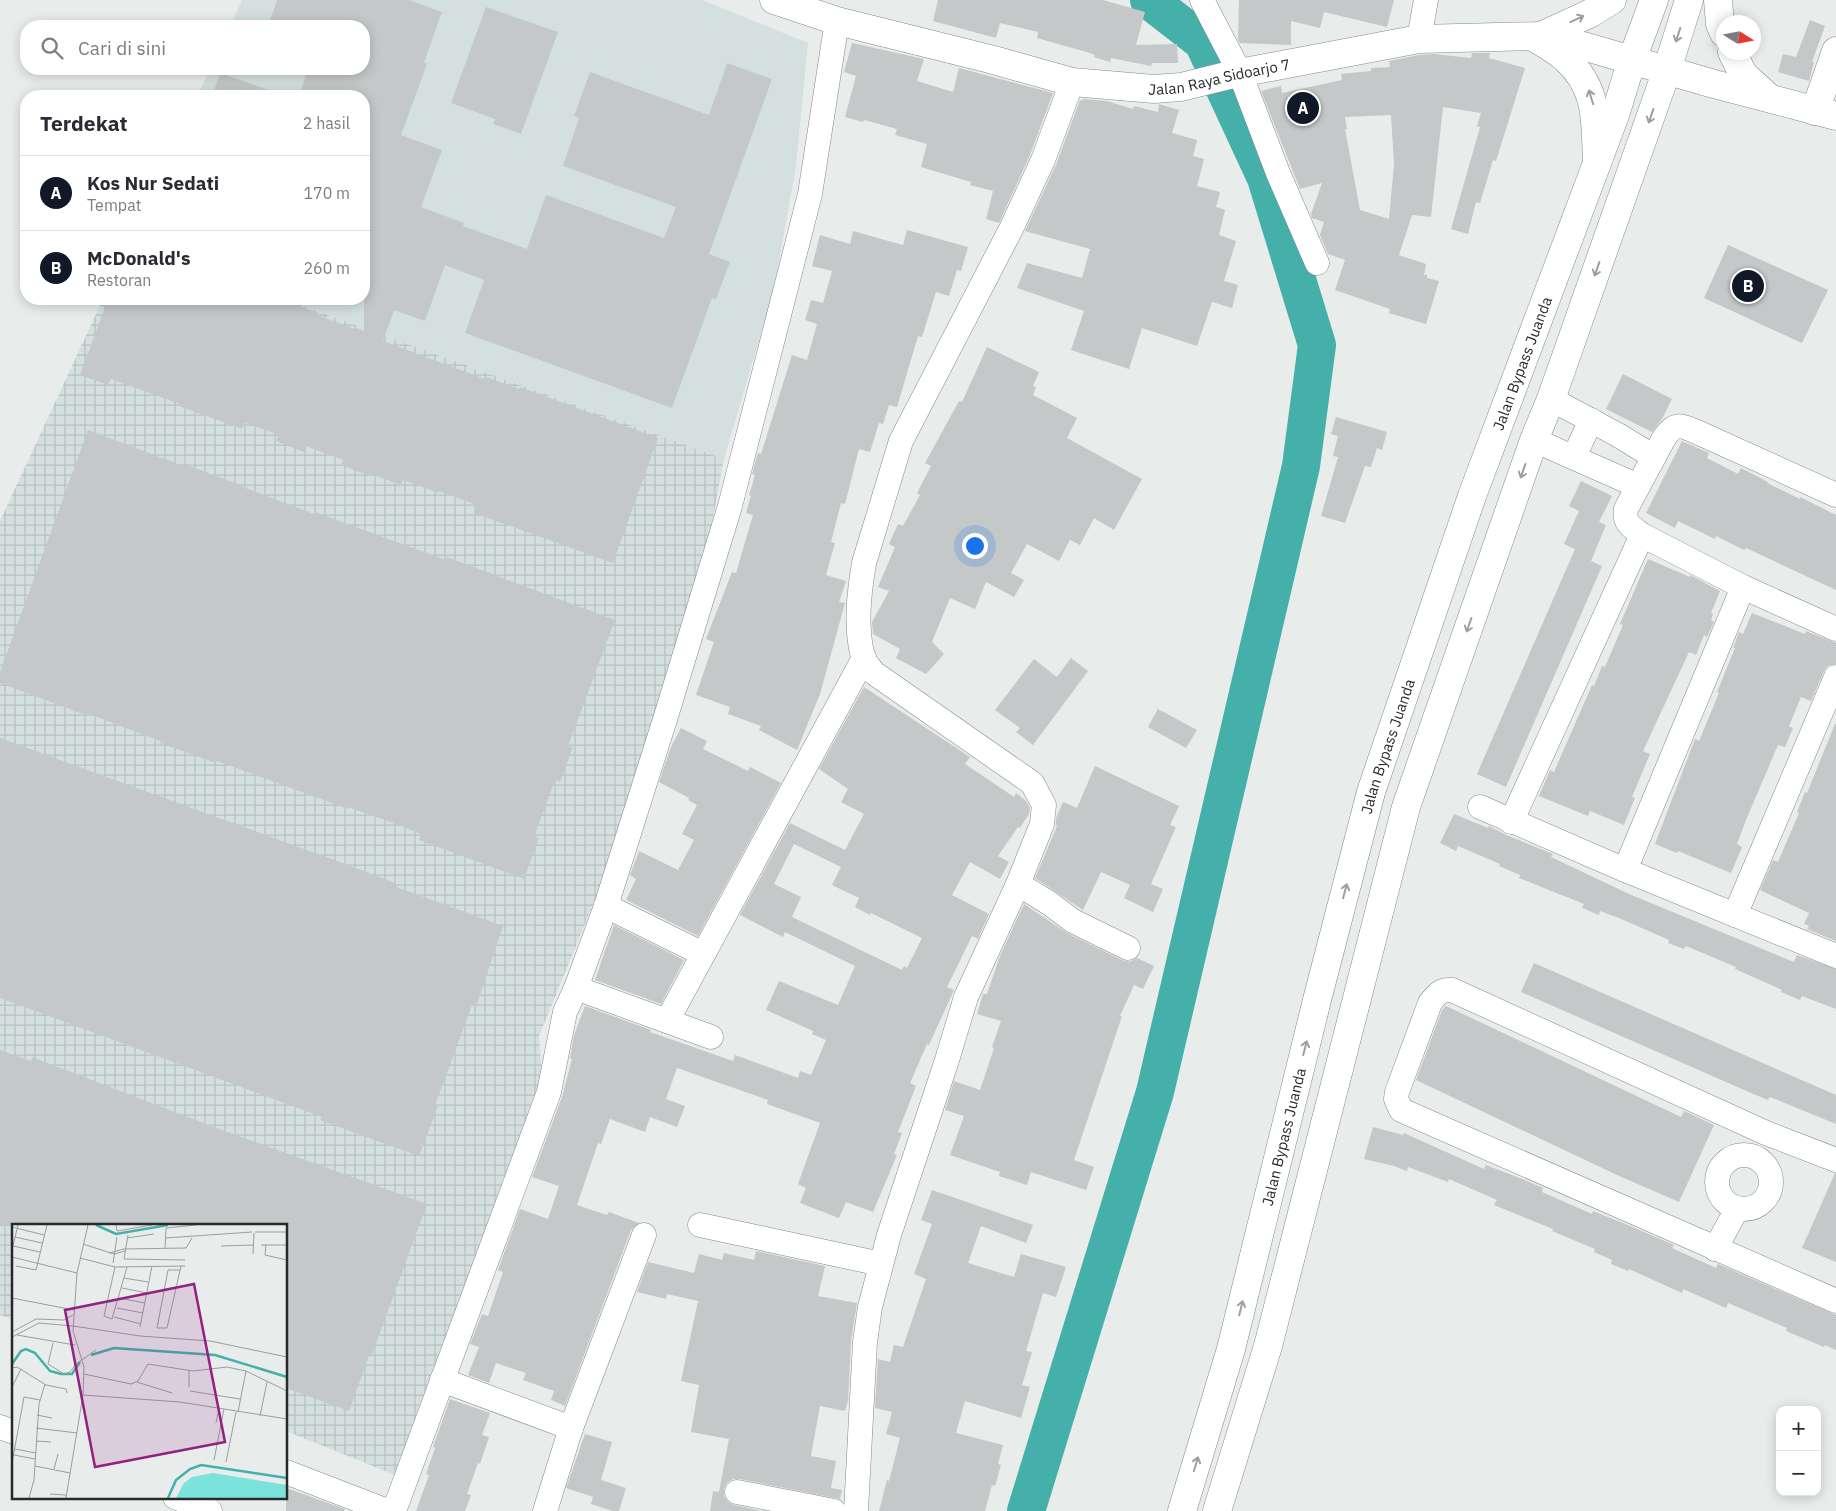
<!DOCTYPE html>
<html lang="id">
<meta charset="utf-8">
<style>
:root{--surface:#fff;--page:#f2f2f3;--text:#2b2b33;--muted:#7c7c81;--line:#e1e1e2;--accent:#111827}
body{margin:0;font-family:"IBM Plex Sans",sans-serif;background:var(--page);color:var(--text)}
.controls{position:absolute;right:15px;bottom:15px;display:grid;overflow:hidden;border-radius:10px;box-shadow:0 2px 12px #0003}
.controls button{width:45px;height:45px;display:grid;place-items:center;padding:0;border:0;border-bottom:1px solid var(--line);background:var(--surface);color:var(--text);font:25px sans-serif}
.compass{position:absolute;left:1716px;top:15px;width:45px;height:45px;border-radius:50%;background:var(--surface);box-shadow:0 2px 12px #0003;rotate:101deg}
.you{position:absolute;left:974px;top:545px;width:18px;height:18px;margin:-12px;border:4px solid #fff;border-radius:50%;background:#1a73e8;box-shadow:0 0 0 8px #1a73e833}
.badge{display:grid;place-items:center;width:32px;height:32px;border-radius:50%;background:var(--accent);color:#fff;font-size:16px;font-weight:700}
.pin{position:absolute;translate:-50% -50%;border:2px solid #fff;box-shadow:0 1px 5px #0006}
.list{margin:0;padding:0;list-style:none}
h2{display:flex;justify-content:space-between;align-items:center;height:65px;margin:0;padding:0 20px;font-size:21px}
h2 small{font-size:16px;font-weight:400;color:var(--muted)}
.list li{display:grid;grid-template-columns:32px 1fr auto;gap:15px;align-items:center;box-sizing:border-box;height:75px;padding:0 20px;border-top:1px solid var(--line)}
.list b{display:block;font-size:19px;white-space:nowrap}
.list p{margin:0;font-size:16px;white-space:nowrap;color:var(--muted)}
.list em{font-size:16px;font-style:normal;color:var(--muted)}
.icon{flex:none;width:28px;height:28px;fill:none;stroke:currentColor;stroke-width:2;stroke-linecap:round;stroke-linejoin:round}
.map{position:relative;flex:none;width:1836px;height:1511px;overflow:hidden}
.search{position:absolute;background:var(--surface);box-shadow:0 2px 12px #0003;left:20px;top:20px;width:350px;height:55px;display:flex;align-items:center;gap:12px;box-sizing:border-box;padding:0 18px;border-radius:20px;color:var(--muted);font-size:19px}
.panel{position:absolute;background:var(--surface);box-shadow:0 2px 12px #0003;left:20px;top:90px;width:350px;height:215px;border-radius:20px}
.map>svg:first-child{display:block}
.built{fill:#d4e0df}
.industrial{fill:url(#industrial-grid)}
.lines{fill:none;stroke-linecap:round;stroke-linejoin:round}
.river{stroke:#45b0aa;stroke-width:38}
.building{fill:#c4c8c8;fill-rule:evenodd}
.street-casing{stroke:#878a8a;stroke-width:25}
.secondary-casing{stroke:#878a8a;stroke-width:29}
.highway-casing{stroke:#878a8a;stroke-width:29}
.street{stroke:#fff;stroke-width:24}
.secondary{stroke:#fff;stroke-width:28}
.highway{stroke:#fff;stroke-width:28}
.oneway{stroke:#9e9f9f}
.labels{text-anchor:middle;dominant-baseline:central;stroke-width:4;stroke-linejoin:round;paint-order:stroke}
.street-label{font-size:15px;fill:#282a2a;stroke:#e8eceb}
.inset-river{fill:none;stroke:#45b0aa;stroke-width:2.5}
.inset-road{fill:none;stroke:#9b9e9e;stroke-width:1}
.view{fill:#922181;fill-opacity:0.15;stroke:#922181;stroke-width:2.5}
.inset-edge{fill:none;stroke:#282a2a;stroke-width:2.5}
</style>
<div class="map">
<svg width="1836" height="1511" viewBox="0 0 1836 1511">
<defs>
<pattern id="industrial-grid" width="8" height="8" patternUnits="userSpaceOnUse" patternTransform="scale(1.25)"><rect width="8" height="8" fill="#d4e0df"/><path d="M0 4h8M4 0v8" fill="none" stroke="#b6c0c0"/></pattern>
</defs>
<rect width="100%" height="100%" fill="#e8eceb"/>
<polygon class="built" points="242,0 702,0 808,43 796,166 774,289 724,459 284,299 364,299 364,96 197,96 210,69 364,69 364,26 230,26"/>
<polygon class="industrial" points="103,299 284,299 724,459 705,561 605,875 539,1036 543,1090 400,1477 286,1431 286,1225 14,1225 14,1320 0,1315 0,521"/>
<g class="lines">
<polyline class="river" points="1026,1511 1155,1092 1301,466 1317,345 1266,178 1203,42 1149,0"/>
</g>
<g class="building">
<polygon points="277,0 409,0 442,12 424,62 427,64 401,135 442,150 421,207 464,223 463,226 527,249 546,195 664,238 676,207 563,166 579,118 574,116 590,72 709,115 727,63 772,79 709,254 730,262 716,299 712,298 672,408 465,333 484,280 445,265 425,321 394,310 383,341 485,379 486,377 519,389 520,387 658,438 613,563 474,513 477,505 439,491 439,493 403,480 401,485 371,474 370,476 341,465 343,460 306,446 304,452 276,441 279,435 244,422 242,429 179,406 180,404 111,379 108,385 80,375 108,299 273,299 291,305 292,303 318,313 317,315 355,329 356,328 364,331 364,96 299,96 308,69 364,69 364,26 268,26"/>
<polygon points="938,0 1103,0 1145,12 1136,45 1177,44 1178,63 1152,63 1151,66 1111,58 1110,62 1094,57 1095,55 1090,53 1037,38 1038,32 1000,23 996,38 933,21"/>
<polygon points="1239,0 1394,0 1387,27 1324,12 1320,28 1291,21 1291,45 1240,43 1238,40"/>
<polygon points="486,7 558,32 521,134 493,124 495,119 451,103"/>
<polygon points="1810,20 1825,26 1812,62 1814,62 1809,81 1778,72 1783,54 1796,57"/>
<polygon points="852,43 924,59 917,81 953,92 959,68 1053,93 1030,155 999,223 986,219 993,191 970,185 971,182 921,167 927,144 895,135 897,129 864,120 863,122 845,117 856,76 844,72"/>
<path d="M1472,53h18l-1,5 36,10 -29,93 -3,-1 -13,43 -4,-1 -8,32 -17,-5 29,-102 -3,-1 4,-13 -38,-6 -12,110 -19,-2 -13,40 27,9 -2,11h3v3l12,3 -13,43 -37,-11 1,-4 -55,-19 10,-30 -17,-6 -8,-19 4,-13 -12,-4 -1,-4 11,-31 -22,6 -39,-98 20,-5 1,7 60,-13 -1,-6 30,-3v-3l19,-1 -1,-6 30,-6 15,-1 37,4zM1391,115l3,50 -5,54 -29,-9 -15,-81h2l-2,-12z"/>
<polygon points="220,73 280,94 279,96 212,96"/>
<polygon points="1083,99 1107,101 1133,109 1134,106 1158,112 1159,104 1179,110 1172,133 1197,140 1193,156 1204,159 1197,186 1220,192 1216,207 1225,210 1219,235 1236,241 1224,281 1238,285 1232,308 1212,302 1197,346 1142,328 1129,369 1071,350 1084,311 1017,288 1027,263 1082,278 1090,249 1025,231 1056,165 1080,100 1082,101"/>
<polygon points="907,230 968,247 961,271 957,270 949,296 936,292 922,337 918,336 897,407 889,405 883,424 879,423 870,452 859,449 845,504 841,503 831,542 835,543 826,575 846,581 839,602 845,603 820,694 797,750 759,730 761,726 728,714 730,707 696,695 714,642 706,639 732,572 736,573 753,515 746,513 751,496 749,495 755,475 752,474 758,453 761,454 792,355 807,360 817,324 805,320 811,300 823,303 832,271 812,266 820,235 850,244 853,231 903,245"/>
<polygon points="1728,245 1828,290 1802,343 1704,298"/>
<polygon points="987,347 1039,372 1033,386 1036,387 1033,395 1077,418 1067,438 1142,479 1114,530 1094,518 1080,545 1070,540 1059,561 1027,544 1011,573 1024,580 1014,597 986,582 975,609 950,598 932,642 944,654 926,674 896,658 900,649 873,634 872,622 889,591 878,587 895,547 889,544 898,524 903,526 920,495 917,493 931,466 925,463 959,401 962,402"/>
<polygon points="1623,374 1672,399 1662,419 1652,432 1606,409"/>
<polygon points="1336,417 1387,432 1382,450 1377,448 1371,467 1365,466 1345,523 1321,516 1338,457 1333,456 1338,436 1331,434"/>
<polygon points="88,430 186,467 187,465 243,486 243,487 314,514 315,512 446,560 447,557 615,620 568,746 573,747 560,782 555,780 534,837 539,838 524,879 419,840 421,834 385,820 348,807 348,809 217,761 216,763 160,743 160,741 110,722 89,714 88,716 0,683 0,672"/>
<polygon points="1682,441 1709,453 1707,458 1738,474 1741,468 1768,482 1767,483 1800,499 1800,497 1836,515 1836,590 1746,548 1744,550 1716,536 1715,539 1678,521 1675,528 1646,513"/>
<polygon points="1581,481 1612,496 1599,522 1606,525 1591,561 1602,566 1506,787 1477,774 1575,549 1564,544 1579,511 1569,506"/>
<polygon points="1648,559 1690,577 1690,575 1720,591 1711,613 1713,614 1711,620 1714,622 1707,637 1704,635 1696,655 1689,652 1643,751 1650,754 1632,797 1635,798 1624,825 1590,811 1588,816 1539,796 1550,770 1554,772 1592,685 1594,686 1602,666 1605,667 1623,625 1620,624"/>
<polygon points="1752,613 1805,634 1806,631 1836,643 1836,664 1828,666 1824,671 1811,701 1801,697 1789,726 1793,728 1785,747 1778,745 1746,820 1737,844 1742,847 1731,873 1678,851 1677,853 1655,844 1695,739 1699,741 1719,693 1717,692 1735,648 1733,648 1739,632 1743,634"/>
<polygon points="1071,658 1088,671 1033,745 1016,732 1020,728 995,710 1034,659 1057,677"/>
<path d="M864,687l106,70 -5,7 49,33 2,-4 9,7 5,8 -1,6 -9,14 -2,-1 -20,29 11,6 -9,17 -30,-17 -18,33 37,19 -11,25 -6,-3 -25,51 7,3 -25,55 -2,-1 -17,39 6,3 -18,46 4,1 -8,21 3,1 -24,57 -27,-10 -7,16 -39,-15 6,-15 -8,-4 22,-61 -53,-19 1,-4 -91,-32 -11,31 19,7 -8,21 -27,-10 -5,15 -35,-13 -9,25 -3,-1 -21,62 30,10 2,-3 30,11 -8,7 -66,176 -14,-6 3,-9 -31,-11 3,-7 -30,-10 -7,20 -21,-8 11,-28 -9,-3 12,-30 6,2 15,-44 -5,-2 22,-61 28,10 11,-33 -27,-9 30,-80 10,-38 -2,-1 4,-23 11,-29 66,24 -1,2 83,29 2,-6 63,23 2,-7 11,4 15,-35 -14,-6 1,-3 -47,-21 13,-29 59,24 17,-39 -70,-34 -2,5 -43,-22 50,-92 55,27 19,-36 -23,-12 7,-13 -29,-20zM794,844l47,23 -9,18 27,13 -4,9 15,8 1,-2 51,25 -15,30 -3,-2 -2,4 -110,-53 9,-20 -27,-13z"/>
<polygon points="1158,709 1197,730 1186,748 1148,727"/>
<polygon points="1835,724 1836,724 1836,941 1807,929 1809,926 1804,924 1809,913 1760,890 1773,860 1778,862 1799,813 1797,812 1805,792 1807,793"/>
<polygon points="681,728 707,741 703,749 748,771 750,767 781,783 698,936 626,900 636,879 630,875 639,851 678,870 694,840 682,834 697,805 688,800 689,798 659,782 671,747"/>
<polygon points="0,738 364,871 395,883 394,886 503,926 476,1007 472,1005 454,1054 435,1105 438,1106 419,1156 320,1120 322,1117 0,998"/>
<polygon points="1095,766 1179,806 1170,825 1176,827 1151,884 1163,889 1153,912 1124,898 1130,885 1101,872 1083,910 1035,878 1057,826 1056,825 1056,818 1063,802 1077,808"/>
<polygon points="1454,814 1488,828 1489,826 1506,835 1553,854 1551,857 1629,894 1794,962 1797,955 1836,969 1836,1009 1802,996 1800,1000 1781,992 1782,990 1735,969 1736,967 1686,946 1684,949 1668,943 1669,940 1619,918 1600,911 1599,915 1582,908 1584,904 1519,878 1520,875 1499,866 1500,864 1458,846 1456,851 1440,843"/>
<polygon points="1024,904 1067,933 1122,960 1129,962 1137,958 1154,966 1143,989 1134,985 1120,1016 1122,1016 1074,1160 1094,1167 1086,1190 1031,1172 1027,1185 999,1176 1000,1172 950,1155 964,1116 945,1110 954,1081 980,1090 994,1048 992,1047 1001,1021 977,1014 983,994 987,994 1000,956"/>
<polygon points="614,925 684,960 661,1004 595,980"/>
<polygon points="1534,963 1836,1095 1836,1124 1770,1097 1768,1100 1751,1093 1521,992"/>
<polygon points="1446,1006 1681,1117 1684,1111 1714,1125 1679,1202 1617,1175 1416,1080 1442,1010"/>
<polygon points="0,1050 31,1061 32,1057 211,1126 427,1204 371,1357 369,1356 349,1411 286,1388 286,1225 0,1225"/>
<polygon points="1373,1127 1403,1135 1404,1133 1484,1169 1486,1165 1527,1181 1543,1188 1542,1192 1592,1214 1593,1211 1628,1225 1674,1245 1672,1248 1716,1268 1718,1264 1836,1315 1836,1350 1825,1345 1824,1347 1786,1331 1787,1328 1728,1303 1726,1308 1683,1289 1682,1293 1629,1269 1628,1271 1611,1264 1612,1260 1594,1252 1595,1249 1552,1231 1553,1229 1494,1205 1497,1200 1449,1179 1448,1182 1408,1167 1407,1171 1394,1166 1364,1159"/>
<polygon points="1835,1173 1836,1173 1836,1262 1802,1248"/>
<polygon points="932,1190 1033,1225 1026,1243 981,1226 968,1263 1014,1277 1021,1254 1066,1267 1056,1297 1043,1293 1026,1351 1032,1352 1022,1385 1030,1387 1021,1418 965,1401 956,1433 1003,1445 998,1464 1001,1465 995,1486 992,1485 985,1511 879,1511 887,1480 889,1481 900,1438 886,1434 892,1412 875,1408 878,1359 890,1362 894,1345 903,1347 926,1279 914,1274 932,1224 921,1220"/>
<polygon points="756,1251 825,1266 818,1296 857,1303 851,1341 848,1401 845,1411 820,1406 811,1456 836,1461 831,1488 842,1490 840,1499 740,1479 733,1479 727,1483 724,1489 724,1496 728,1502 734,1505 762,1511 710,1511 713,1491 719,1492 729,1439 691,1432 699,1385 681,1381 698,1301 667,1294 666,1299 637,1292 648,1262 694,1273 699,1254 722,1260 724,1253 754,1260"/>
<polygon points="450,1399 490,1413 482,1435 489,1437 480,1464 478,1463 467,1494 471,1495 465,1511 416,1511 429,1475 426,1474 435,1448 433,1447"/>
<polygon points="585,1434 612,1442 601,1480 626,1488 619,1511 613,1511 591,1504 593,1497 566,1488"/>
<polygon points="286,1488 345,1509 344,1511 286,1511"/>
</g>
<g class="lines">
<defs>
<g id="street">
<polyline points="1202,0 1240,73 1278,173 1317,263"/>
<polyline points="1419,39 1426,0"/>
<polyline points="1551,399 1618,435 1654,457"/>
<polyline points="1534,440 1638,486"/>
<polyline points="1574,457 1591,420"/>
<path d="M1836,495l-139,-63c-17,-7 -22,-10 -33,6l-38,71c-3,14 6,18 16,26l101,52 93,42"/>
<polyline points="1480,807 1625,870 1836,956"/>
<polyline points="1511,822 1642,535"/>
<polyline points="1625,870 1743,587"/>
<polyline points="1018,884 1049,903 1073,921 1128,948"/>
<polyline points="606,906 703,954"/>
<polyline points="1735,915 1836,677"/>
<polyline points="576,988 711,1037"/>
<polyline points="667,1021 864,658"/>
<circle cx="1744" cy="1182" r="27"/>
<path d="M1836,1160l-70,-27 -314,-143c-11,-1 -15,4 -22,13l-33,89 -1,7 5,11 435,191"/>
<polyline points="700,1225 881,1264"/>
<polyline points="1715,1249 1737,1209"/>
<polyline points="442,1380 571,1428"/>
<polyline points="0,1427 14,1432"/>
<polyline points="286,1472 387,1511"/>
<polyline points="737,1492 834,1511"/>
<polyline points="175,1497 210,1511"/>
<polyline points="394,1511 549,1092 565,1012 576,988 606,906 667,713 730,506 810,194 837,21"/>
<polyline points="545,1511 571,1428 644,1235"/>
<path d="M856,1511l9,-169 5,-35 19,-72 58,-175 19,-63 52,-113 24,-60 2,-19 -12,-22 -158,-110c-4,-5 -9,-10 -11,-16 -8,-30 -4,-64 1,-94l37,-122 110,-212 32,-69 29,-78"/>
</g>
<g id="secondary">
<path id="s1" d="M774,0l63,21 153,38 82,23 82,7 27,-2 53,-13 185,-35 122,-3 42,10 131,38 122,32"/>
<polyline points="1718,0 1720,24 1724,33"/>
<polyline points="1541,36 1591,13 1612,0"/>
<polyline points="1732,52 1743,74 1768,97"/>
<polyline points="1815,111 1836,51"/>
<path id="s2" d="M1182,1511l49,-162 86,-349 54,-208 101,-296 143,-381 17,-55"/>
<polyline points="1217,1511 1268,1346 1406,807 1534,440 1551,399 1667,70"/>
</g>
<g id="highway">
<path d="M1534,37c10,7 23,13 32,22 33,30 29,63 31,104"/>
<polyline points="1632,60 1654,0"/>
<polyline points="1667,70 1689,0"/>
</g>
</defs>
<use href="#street" class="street-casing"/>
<use href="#secondary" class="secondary-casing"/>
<use href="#highway" class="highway-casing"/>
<use href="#street" class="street"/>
<use href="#secondary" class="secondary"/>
<use href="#highway" class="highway"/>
</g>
<defs><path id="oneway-shaft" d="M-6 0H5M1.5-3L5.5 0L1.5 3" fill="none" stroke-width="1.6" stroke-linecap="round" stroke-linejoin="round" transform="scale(1.25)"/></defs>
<g class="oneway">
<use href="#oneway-shaft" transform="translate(1577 19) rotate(-25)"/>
<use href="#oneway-shaft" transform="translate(1678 35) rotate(108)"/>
<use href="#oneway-shaft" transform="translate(1591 97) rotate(-107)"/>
<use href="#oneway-shaft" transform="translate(1651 116) rotate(109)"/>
<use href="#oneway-shaft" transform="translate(1597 269) rotate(109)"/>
<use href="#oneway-shaft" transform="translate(1523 471) rotate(109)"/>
<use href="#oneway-shaft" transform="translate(1469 625) rotate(109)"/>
<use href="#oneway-shaft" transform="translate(1345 891) rotate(-75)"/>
<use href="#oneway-shaft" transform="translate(1305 1048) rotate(-76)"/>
<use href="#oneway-shaft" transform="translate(1241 1308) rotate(-76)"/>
<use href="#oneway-shaft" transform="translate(1196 1464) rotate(-73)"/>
</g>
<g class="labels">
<g class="street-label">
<text stroke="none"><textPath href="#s1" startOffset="458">Jalan Raya Sidoarjo 7</textPath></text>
<text stroke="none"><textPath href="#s2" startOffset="1198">Jalan Bypass Juanda</textPath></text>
<text stroke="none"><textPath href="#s2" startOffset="792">Jalan Bypass Juanda</textPath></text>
<text stroke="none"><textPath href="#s2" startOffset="388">Jalan Bypass Juanda</textPath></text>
</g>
</g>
<g transform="translate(12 1224)">
<rect width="275" height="275" fill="#e8eceb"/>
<path d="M201,249l74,12v13h-111l8,-15 8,-6z" fill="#7ce3dc"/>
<path class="inset-river" d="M84,1l20,9 52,-9M79,131l23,-7 101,7 72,22M0,140l9,-13 5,-2 9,4 15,18 11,3h11l8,-12M156,274l8,-18 14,-11 11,-4 86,13"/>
<path class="inset-road" d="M104,1l1,6 35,-6M0,3l32,8M243,8h32M116,11l-4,24 61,1M3,13l27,6M115,14l27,-4M153,14l87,-6M71,20l31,10 11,-3M249,21h26M254,21l-1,10 22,5M1,22l27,6M209,22l33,-1M153,24l1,-20 30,-3M0,26l6,-25M97,29l15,-4 62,-1 6,-10M241,30l1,-21M0,33l65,16M68,34l35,9 70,-1M101,39l4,-26M4,42l20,4 11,-45M103,43l-11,49 8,3 15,-52M168,46h-12l-11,58h10l14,-62M112,54l24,4M110,64l25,5M0,74l62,12M107,74l26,5M105,84l26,5M102,93l27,7M61,102l67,10 70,5 77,16M128,103l12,-61M0,108l24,-13 28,1 9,-5M5,111l58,10M0,113l27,-14 34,3M41,119l-5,21 16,10 6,-2 6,-8 20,-14M0,144l5,-1 29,18 20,4 1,4M72,150l47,10 7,-3 10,-17 45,7 34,-4 19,4 41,20M125,158l35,11M1,161l8,-16M177,163v-17M178,167l50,8M71,171l97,7 107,17M226,188l8,-41M25,191l15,3M248,192l7,-34M204,199l3,-15M24,204l41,5M24,217l15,1M3,225l21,4M2,231l21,4M202,236l10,-51M214,238l10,-50M0,239l12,-66 16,3M23,242l35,7M42,245l4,-15M38,270l16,1M17,274l5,-18 5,-76 6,-20M54,274l17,-103 1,-28 -11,-36 4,-58 11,-48"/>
<path class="view" d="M182,60l31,158 -130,25 -30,-157z"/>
<rect width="275" height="275" class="inset-edge"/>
</g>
</svg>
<div class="controls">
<button>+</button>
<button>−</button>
</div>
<svg class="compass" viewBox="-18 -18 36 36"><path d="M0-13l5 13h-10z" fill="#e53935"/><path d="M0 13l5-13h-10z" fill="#7c7c81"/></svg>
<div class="you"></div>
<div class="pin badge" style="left:1303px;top:108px">A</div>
<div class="pin badge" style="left:1748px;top:286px">B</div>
<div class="search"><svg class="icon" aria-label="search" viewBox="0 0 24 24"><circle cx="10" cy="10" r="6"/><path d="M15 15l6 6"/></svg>Cari di sini</div>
<section class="panel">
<h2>Terdekat<small>2 hasil</small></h2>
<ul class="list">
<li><span class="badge">A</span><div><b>Kos Nur Sedati</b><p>Tempat</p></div><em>170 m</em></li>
<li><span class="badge">B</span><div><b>McDonald's</b><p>Restoran</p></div><em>260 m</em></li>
</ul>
</section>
</div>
